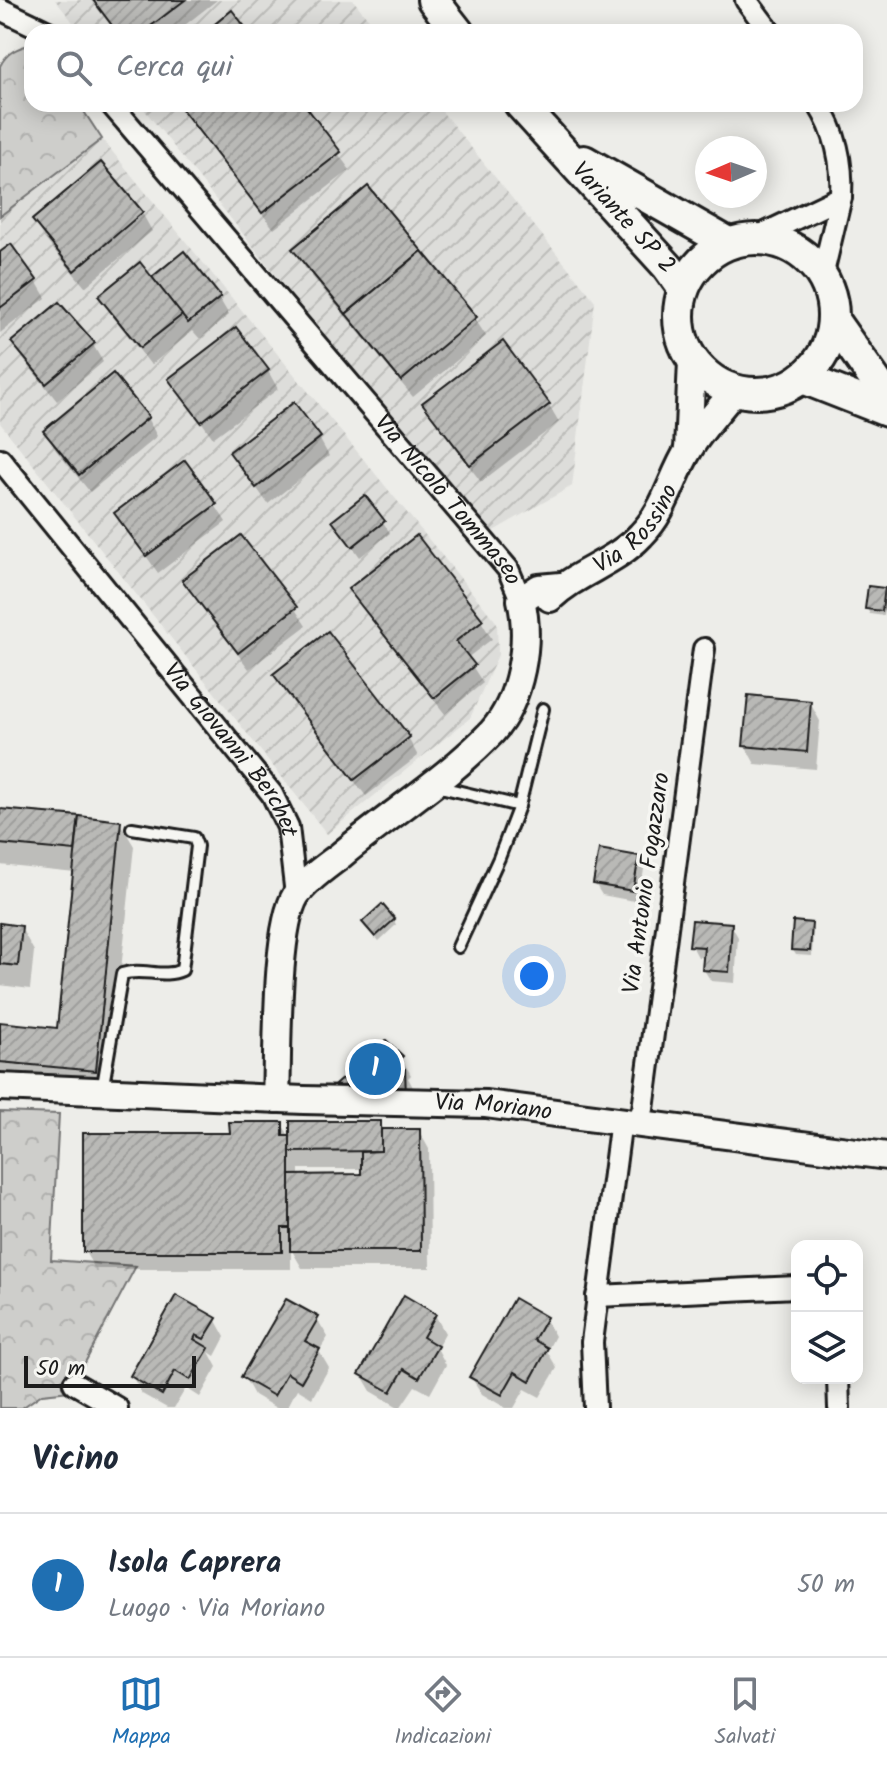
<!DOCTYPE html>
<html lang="it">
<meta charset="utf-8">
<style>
:root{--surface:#fff;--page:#f6f6f7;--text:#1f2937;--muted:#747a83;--line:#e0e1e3;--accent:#1f6fb2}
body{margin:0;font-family:Kalam,sans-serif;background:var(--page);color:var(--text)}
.controls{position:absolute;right:24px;bottom:24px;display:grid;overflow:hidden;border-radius:16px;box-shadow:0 4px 20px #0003}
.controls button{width:72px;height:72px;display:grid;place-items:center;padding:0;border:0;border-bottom:2px solid var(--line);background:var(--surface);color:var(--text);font:40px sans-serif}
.compass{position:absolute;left:695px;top:136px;width:72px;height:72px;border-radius:50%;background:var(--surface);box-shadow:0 4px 20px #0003;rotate:268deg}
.scale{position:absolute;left:24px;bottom:20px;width:172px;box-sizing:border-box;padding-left:8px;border:4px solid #1c1c1c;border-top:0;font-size:22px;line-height:28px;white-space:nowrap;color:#1c1c1c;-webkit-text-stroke:6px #f6f6f2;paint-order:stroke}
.you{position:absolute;left:534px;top:976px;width:28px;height:28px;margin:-20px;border:6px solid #fff;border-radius:50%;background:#1a73e8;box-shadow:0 0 0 12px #1a73e833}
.badge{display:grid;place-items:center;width:52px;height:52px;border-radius:50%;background:var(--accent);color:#fff;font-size:26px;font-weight:700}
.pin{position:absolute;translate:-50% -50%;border:4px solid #fff;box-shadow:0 2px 8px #0006}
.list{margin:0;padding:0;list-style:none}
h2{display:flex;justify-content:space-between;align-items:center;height:104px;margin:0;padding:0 32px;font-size:34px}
h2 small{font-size:26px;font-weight:400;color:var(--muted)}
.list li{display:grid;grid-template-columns:52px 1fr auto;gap:24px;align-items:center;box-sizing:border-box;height:144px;padding:0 32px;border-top:2px solid var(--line)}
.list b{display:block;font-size:30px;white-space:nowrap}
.list p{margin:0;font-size:26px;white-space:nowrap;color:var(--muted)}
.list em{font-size:26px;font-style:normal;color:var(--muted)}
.icon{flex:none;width:44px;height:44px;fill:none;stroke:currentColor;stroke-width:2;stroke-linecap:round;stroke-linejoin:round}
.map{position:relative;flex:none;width:887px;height:1408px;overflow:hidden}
.search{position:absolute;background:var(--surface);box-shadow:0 4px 20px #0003;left:24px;right:24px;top:24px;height:88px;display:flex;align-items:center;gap:20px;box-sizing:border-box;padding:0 28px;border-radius:24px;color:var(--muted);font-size:30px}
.sheet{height:248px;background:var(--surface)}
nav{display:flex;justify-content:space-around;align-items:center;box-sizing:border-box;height:112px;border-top:2px solid var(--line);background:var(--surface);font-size:22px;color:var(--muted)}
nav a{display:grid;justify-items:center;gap:4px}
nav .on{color:var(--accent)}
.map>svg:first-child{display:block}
.industrial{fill:url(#industrial-furrows)}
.forest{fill:url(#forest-crowns);stroke:#757574;stroke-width:2}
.shadow{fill:#0003;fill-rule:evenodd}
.building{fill:url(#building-hatch);stroke:#1c1c1c;stroke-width:2}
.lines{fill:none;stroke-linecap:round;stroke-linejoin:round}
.service-casing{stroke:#1c1c1c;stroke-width:16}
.minor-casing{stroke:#1c1c1c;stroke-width:26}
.tertiary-casing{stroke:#1c1c1c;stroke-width:32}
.secondary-casing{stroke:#1c1c1c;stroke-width:36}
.service{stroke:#f6f6f2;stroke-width:10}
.minor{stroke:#f6f6f2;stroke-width:20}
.tertiary{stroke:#f6f6f2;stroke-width:26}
.secondary{stroke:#f6f6f2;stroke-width:30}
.labels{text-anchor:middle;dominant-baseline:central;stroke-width:7;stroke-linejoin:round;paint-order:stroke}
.street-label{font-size:24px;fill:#1c1c1c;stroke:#f6f6f2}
</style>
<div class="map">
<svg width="887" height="1408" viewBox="0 0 887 1408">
<defs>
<pattern id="industrial-furrows" width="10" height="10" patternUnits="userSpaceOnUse" patternTransform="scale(2)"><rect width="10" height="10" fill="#ddddda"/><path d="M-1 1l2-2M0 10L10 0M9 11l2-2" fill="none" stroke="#bdbdba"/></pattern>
<pattern id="forest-crowns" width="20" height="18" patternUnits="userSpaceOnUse" patternTransform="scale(2)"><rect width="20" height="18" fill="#cececb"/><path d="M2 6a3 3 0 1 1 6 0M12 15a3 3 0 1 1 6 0" fill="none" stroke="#b0b0ae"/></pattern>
<pattern id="building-hatch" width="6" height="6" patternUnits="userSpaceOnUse" patternTransform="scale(2)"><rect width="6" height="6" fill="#b9b9b6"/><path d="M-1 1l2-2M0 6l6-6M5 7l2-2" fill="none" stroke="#9e9e9c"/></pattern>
</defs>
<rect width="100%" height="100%" fill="#edede9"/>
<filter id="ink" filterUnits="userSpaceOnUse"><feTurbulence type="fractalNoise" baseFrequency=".0125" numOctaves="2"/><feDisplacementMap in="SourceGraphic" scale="16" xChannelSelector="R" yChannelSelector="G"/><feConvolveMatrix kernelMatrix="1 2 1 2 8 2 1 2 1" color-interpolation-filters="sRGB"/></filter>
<g filter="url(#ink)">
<g class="industrial">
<polygon points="55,0 353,0 379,32 81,32"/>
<polygon points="140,104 436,104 595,301 572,486 483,537"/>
<polygon points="102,139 497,623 498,655 470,718 327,834 0,423 0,216"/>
</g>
<g class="forest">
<path d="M32,44v60h47l23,35 -102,77v-150c7,-14 17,-18 32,-22z"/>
<polygon points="0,1112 59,1114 51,1260 136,1266 70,1391 42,1394 22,1408 0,1408"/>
</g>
<g class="shadow">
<polygon points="91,0 217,0 176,32 116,32"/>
<polygon points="177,104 302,104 350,170 274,229"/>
<polygon points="368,189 475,319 486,336 413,397 305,268 295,250"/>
<polygon points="142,213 152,231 85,287 44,238 34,221"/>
<polygon points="184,254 219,298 229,315 200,339 193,331 151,365 111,314 101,296 151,280"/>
<polygon points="0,255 36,281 46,298 0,333"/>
<polygon points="59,304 93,345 103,362 57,401 24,360 14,343"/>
<polygon points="268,371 278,389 213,438 171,379"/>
<polygon points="425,403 549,405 559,422 481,482 435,421"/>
<polygon points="147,418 157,436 90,492 55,449 45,431"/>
<polygon points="319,438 329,456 268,504 232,453"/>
<polygon points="215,505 226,522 158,573 117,514"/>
<polygon points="335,522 383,522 390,533 360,557"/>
<polygon points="241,537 295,609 306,626 249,669 195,598 185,580"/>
<polygon points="351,590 481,621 492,639 467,658 483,683 445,714 361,607"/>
<polygon points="884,590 887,595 884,616 870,614 867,609"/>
<polygon points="275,675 408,738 418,756 366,796 285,692"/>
<polygon points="810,703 820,721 816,769 755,764 745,746"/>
<polygon points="0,811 120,823 134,846 108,1094 0,1083 0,1024 59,1030 75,873 0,865"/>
<polygon points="637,857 644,869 639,902 602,895 595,884"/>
<polygon points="394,920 396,925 379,941 367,927"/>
<polygon points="0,925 21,928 34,951 30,989 0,985"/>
<polygon points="731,925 738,937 735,983 711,981 704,970 705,958 698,957 692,946"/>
<polygon points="810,925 813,930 812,956 796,955 793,950"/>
<polygon points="401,1058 411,1075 408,1078 414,1089 415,1114 344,1116 339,1110"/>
<path d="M380,1123l5,8h34l10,18 1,119h-128l-11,-19v20h-196l-10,-17 147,-117 50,-11 10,17zM299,1169h64v7h-64z"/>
<polygon points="435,1315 445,1333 437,1348 446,1365 430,1394 415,1386 400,1408 371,1391 361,1374"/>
<polygon points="545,1318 555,1336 547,1351 557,1368 540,1397 525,1389 514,1408 506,1408 482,1394 471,1377"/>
<polygon points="215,1319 225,1337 215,1356 209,1352 217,1367 200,1397 186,1388 174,1408 167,1408 142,1394 132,1376"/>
<polygon points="317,1319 328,1337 319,1351 329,1368 312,1398 297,1389 287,1408 276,1408 254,1395 244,1377"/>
</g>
<g class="building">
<polygon points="93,0 185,0 143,32 117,32"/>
<polygon points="232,10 249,32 205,32"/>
<polygon points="178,104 304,104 341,152 262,213"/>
<polygon points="101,162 143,212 74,271 32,220"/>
<polygon points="368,186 422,251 346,314 292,249"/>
<polygon points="11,244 37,280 0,308 0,252"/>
<polygon points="184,251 221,297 188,323 152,277"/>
<polygon points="422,251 477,317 401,381 346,314"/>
<polygon points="140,262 182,315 140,348 98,296"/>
<polygon points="59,302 95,343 46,384 11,342"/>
<polygon points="236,327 269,370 201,422 168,379"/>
<polygon points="503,341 550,404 470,465 422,403"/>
<polygon points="113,373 149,417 79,475 43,431"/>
<polygon points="294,402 321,437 256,488 229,452"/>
<polygon points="185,460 217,504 146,556 114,513"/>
<polygon points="365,495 385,521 352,547 332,521"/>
<polygon points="241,535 297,607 238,653 182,580"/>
<polygon points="417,535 483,620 456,641 475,665 434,698 348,589"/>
<polygon points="868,586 885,588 882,611 865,609"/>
<polygon points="328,631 410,737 354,780 273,674"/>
<polygon points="748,695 811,701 807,752 743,746"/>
<polygon points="0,809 79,816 75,851 0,844"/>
<polygon points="79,816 121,821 96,1071 0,1062 0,1022 57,1028"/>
<polygon points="599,849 639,856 633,891 593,884"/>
<polygon points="382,904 395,919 375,937 362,922"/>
<polygon points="692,920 732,923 729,972 702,970 704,947 689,946"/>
<polygon points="793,921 812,923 810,951 791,950"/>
<polygon points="0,923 22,926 18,966 0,964"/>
<polygon points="386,1040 403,1056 390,1069 405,1069 406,1097 327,1092"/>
<polygon points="290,1121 381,1121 381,1151 290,1152"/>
<polygon points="229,1122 283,1122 283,1136 290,1136 290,1228 282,1228 282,1252 83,1252 83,1133 230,1133"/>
<polygon points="381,1129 420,1129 421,1251 290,1251 290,1175 361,1174 361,1152 381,1151"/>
<polygon points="176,1295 217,1318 204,1339 196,1335 194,1339 209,1348 190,1380 175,1371 162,1395 130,1376"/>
<polygon points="404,1295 436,1314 423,1337 438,1346 419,1378 404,1369 391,1392 359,1374"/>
<polygon points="514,1298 547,1317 534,1340 548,1348 530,1381 515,1372 502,1395 469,1377"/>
<polygon points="286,1299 319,1317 305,1341 320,1349 301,1382 287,1373 274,1396 241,1377"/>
</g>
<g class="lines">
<defs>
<g id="service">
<polyline points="436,786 519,806"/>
<polyline points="458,947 499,858 519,806 543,709"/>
<path d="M102,1091l20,-117c20,-7 41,5 60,-4l15,-124 -3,-8 -62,-10"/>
</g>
<g id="minor">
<polyline points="746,0 770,32"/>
<polyline points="0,9 48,32"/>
<path id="s1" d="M111,104l397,465 13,31"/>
<path d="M818,104c19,29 25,59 23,93"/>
<polyline points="755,238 841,197 822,277"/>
<path id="s2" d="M0,459l272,335 16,33 8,68"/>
<polyline points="637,1123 643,1109 704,649"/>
<polyline points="597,1296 797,1287"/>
<polyline points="838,1378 839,1408"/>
<polyline points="74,1383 117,1408"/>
<polyline points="595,1408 592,1342 621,1120"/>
</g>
<g id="tertiary">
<polyline points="688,450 692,361"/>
<path id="s3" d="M550,598c27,-26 65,-35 91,-63 25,-25 30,-57 48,-86 12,-20 30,-39 45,-58"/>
<path id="s4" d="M0,1087l304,13 182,4 401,52"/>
<path d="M276,1099c2,-43 -1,-171 20,-204 11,-16 31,-29 45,-40 50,-42 106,-76 151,-123 29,-32 39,-91 29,-132l18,-12 22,-2"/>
</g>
<g id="secondary">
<polyline points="433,0 458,32"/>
<path id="s5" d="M520,104l148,163 15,21"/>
<polyline points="584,161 728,243"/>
<circle cx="756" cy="316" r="77"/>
<polyline points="833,320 887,397"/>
<polyline points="803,378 887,411"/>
</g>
</defs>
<use href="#service" class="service-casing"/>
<use href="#minor" class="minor-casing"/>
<use href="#tertiary" class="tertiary-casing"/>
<use href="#secondary" class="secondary-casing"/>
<use href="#service" class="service"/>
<use href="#minor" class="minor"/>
<use href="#tertiary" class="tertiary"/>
<use href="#secondary" class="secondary"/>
</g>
</g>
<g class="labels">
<g class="street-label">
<text stroke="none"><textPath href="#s5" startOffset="154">Variante SP 2</textPath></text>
<text stroke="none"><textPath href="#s1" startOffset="520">Via Nicolò Tommaseo</textPath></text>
<text stroke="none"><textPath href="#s3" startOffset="112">Via Rossino</textPath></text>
<text stroke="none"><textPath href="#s2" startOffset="372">Via Giovanni Berchet</textPath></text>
<text transform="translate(647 883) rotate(-82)">Via Antonio Fogazzaro</text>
<text stroke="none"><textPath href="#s4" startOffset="494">Via Moriano</textPath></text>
</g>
</g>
</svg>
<div class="controls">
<button><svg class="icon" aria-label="locate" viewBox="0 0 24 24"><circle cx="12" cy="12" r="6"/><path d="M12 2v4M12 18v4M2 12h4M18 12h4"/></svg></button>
<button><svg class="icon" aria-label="layers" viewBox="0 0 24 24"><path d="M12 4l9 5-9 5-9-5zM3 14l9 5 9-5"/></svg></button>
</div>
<svg class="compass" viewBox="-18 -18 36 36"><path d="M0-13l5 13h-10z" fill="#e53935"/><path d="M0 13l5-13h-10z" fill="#747a83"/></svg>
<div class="scale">50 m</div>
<div class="you"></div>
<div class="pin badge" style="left:375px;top:1069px">1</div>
<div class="search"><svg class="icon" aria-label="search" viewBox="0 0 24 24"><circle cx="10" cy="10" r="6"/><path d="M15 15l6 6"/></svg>Cerca qui</div>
</div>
<section class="sheet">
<h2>Vicino<small></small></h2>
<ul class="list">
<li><span class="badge">1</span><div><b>Isola Caprera</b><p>Luogo · Via Moriano</p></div><em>50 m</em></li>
</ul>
</section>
<nav>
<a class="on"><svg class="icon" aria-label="map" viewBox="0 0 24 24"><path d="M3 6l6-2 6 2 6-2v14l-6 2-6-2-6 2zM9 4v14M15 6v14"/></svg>Mappa</a>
<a><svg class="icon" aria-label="directions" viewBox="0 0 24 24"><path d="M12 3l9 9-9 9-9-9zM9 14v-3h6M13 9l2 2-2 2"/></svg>Indicazioni</a>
<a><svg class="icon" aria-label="saved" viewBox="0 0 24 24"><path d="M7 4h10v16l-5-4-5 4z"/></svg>Salvati</a>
</nav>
